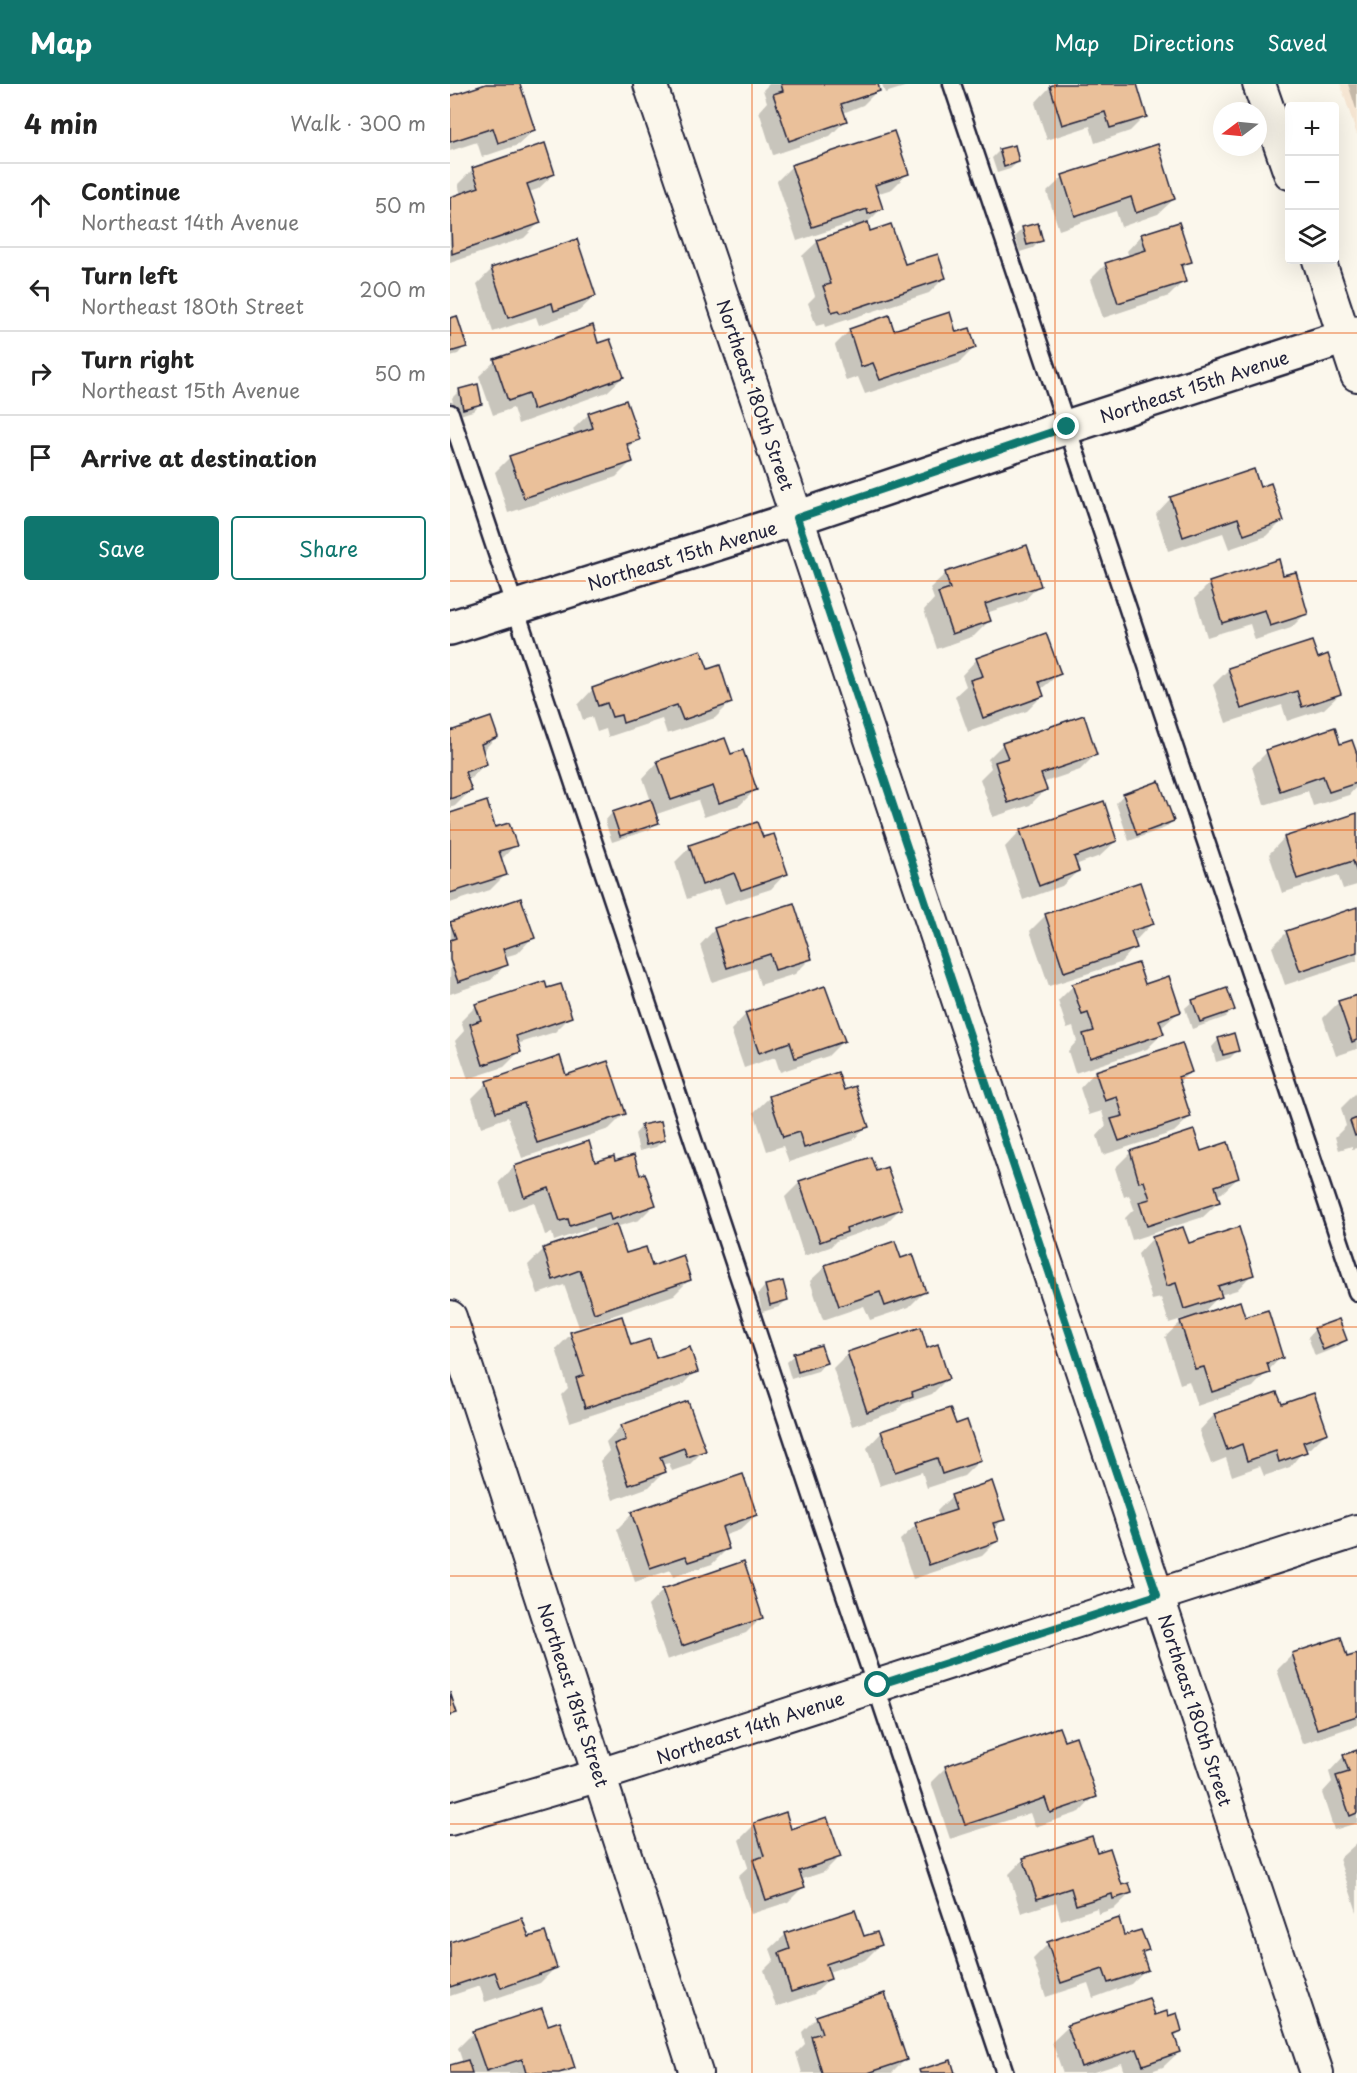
<!DOCTYPE html>
<meta charset="utf-8">
<style>
:root{--surface:#fff;--page:#f2f2f2;--text:#222;--muted:#767676;--line:#e0e0e0;--accent:#0f766e}
body{margin:0;font-family:"Playpen Sans",sans-serif;background:var(--page);color:var(--text)}
.controls{position:absolute;right:18px;top:18px;display:grid;overflow:hidden;border-radius:6px;box-shadow:0 6px 24px #0002}
.controls button{width:54px;height:54px;display:grid;place-items:center;padding:0;border:0;border-bottom:2px solid var(--line);background:var(--surface);color:var(--text);font:30px sans-serif}
.compass{position:absolute;left:763px;top:18px;width:54px;height:54px;border-radius:50%;background:var(--surface);box-shadow:0 6px 24px #0002;rotate:254deg}
.stop{position:absolute;width:18px;height:18px;margin:-14px;border:4px solid #0f766e;border-radius:50%;background:#fff}
.stop.end{background:#0f766e;border-color:#fff;box-shadow:0 2px 6px #0008}
.list{margin:0;padding:0;list-style:none}
h2{display:flex;justify-content:space-between;align-items:center;height:78px;margin:0;padding:0 24px;font-size:26px}
h2 small{font-size:20px;font-weight:400;color:var(--muted)}
.list li{display:grid;grid-template-columns:39px 1fr auto;gap:18px;align-items:center;box-sizing:border-box;height:84px;padding:0 24px;border-top:2px solid var(--line)}
.list b{display:block;font-size:22px;white-space:nowrap}
.list p{margin:0;font-size:20px;white-space:nowrap;color:var(--muted)}
.list em{font-size:20px;font-style:normal;color:var(--muted)}
.actions{display:flex;gap:12px;padding:18px 24px}
.actions a{flex:1;padding:14px 0;border:2px solid var(--accent);border-radius:6px;text-align:center;font-size:21px;color:var(--accent)}
.actions .main{background:var(--accent);color:#fff}
.icon{flex:none;width:33px;height:33px;fill:none;stroke:currentColor;stroke-width:2;stroke-linecap:round;stroke-linejoin:round}
.map{position:relative;flex:none;width:907px;height:1989px;overflow:hidden}
header{display:flex;align-items:center;gap:36px;box-sizing:border-box;height:84px;padding:0 30px;background:var(--accent);color:#fff}
header strong{font-size:28px}
nav{display:flex;gap:33px;margin-inline-start:auto;font-size:21px}
main{display:flex}
aside{flex:1;background:var(--surface)}
.map>svg:first-child{display:block}
.built{fill:#f6e6d3}
.shadow{fill:#0003}
.building{fill:#eac09a;stroke:#22223b;stroke-width:1.5}
.lines{fill:none;stroke-linecap:round;stroke-linejoin:round}
.lane-casing{stroke:#22223b;stroke-width:21}
.street-casing{stroke:#22223b;stroke-width:36}
.secondary-casing{stroke:#22223b;stroke-width:38}
.lane{stroke:#fbf7ec;stroke-width:16}
.street{stroke:#fbf7ec;stroke-width:32}
.secondary{stroke:#fbf7ec;stroke-width:33}
.route{stroke:#0f766e;stroke-width:8}
.grid{fill:none;stroke:#e8590c;stroke-width:1.5;stroke-opacity:0.55}
.labels{text-anchor:middle;dominant-baseline:central;stroke-width:6;stroke-linejoin:round;paint-order:stroke}
.street-label{font-size:18px;fill:#22223b;stroke:#fbf7ec}
</style>
<header>
<strong>Map</strong>
<nav><a>Map</a><a>Directions</a><a>Saved</a></nav>
</header>
<main>
<aside>
<h2>4 min<small>Walk · 300 m</small></h2>
<ul class="list">
<li><svg class="icon" aria-label="ahead" viewBox="0 0 24 24"><path d="M12 20V5M6 11l6-6 6 6"/></svg><div><b>Continue</b><p>Northeast 14th Avenue</p></div><em>50 m</em></li>
<li><svg class="icon" aria-label="left" viewBox="0 0 24 24"><path d="M17 20v-9H6M10 6l-5 5 5 5"/></svg><div><b>Turn left</b><p>Northeast 180th Street</p></div><em>200 m</em></li>
<li><svg class="icon" aria-label="right" viewBox="0 0 24 24"><path d="M7 20v-9h11M14 6l5 5-5 5"/></svg><div><b>Turn right</b><p>Northeast 15th Avenue</p></div><em>50 m</em></li>
<li><svg class="icon" aria-label="arrive" viewBox="0 0 24 24"><path d="M6 21V4h12l-3 4 3 4H6"/></svg><div><b>Arrive at destination</b></div></li>
</ul>
<div class="actions"><a class="main">Save</a><a>Share</a></div>
</aside>
<div class="map">
<svg width="907" height="1989" viewBox="0 0 907 1989">
<rect width="100%" height="100%" fill="#fbf7ec"/>
<filter id="ink" filterUnits="userSpaceOnUse"><feTurbulence type="fractalNoise" baseFrequency=".0167" numOctaves="2"/><feDisplacementMap in="SourceGraphic" scale="12" xChannelSelector="R" yChannelSelector="G"/><feConvolveMatrix kernelMatrix="1 2 1 2 8 2 1 2 1" color-interpolation-filters="sRGB"/></filter>
<g filter="url(#ink)">
<polygon class="built" points="890,0 907,0 907,51 891,2"/>
<g class="shadow">
<polygon points="40,0 68,0 84,46 68,61 32,73 27,58 0,67 0,14"/>
<polygon points="319,0 426,0 428,6 413,21 393,29 395,37 380,52 323,71 309,27 317,18 313,6"/>
<polygon points="432,0 464,0 435,9"/>
<polygon points="610,0 685,0 695,32 680,47 645,59 640,42 597,56 585,19 600,3"/>
<polygon points="898,0 907,0 907,28"/>
<polygon points="550,66 568,78 560,85 547,89 542,74"/>
<polygon points="342,82 457,90 442,105 426,110 431,125 417,139 419,149 454,182 494,194 479,209 375,243 374,240 366,242 358,219 365,212 352,172 368,157 403,145 402,139 347,157 327,97"/>
<polygon points="23,85 104,90 88,105 79,108 89,139 74,154 0,179 0,114 11,111 8,100"/>
<polygon points="613,93 724,115 708,130 671,143 666,127 609,146 597,108"/>
<polygon points="573,144 591,156 583,164 570,168 565,152"/>
<polygon points="692,151 740,177 731,187 734,197 719,212 653,234 640,196 656,180 679,173 677,167"/>
<polygon points="42,185 145,212 129,227 89,241 86,233 43,248 27,200"/>
<polygon points="0,236 15,262 8,270 0,272"/>
<polygon points="400,246 505,250 524,264 509,279 415,310 408,293 396,297 385,261"/>
<polygon points="147,261 173,293 157,308 68,340 63,324 43,331 29,292 45,277"/>
<polygon points="10,306 30,320 23,327 6,332 2,314"/>
<polygon points="139,330 188,356 177,366 181,378 166,393 58,429 45,388 60,373 125,351 123,345"/>
<polygon points="809,405 832,437 817,452 779,465 773,449 718,467 706,430 721,414"/>
<polygon points="496,489 589,501 574,517 536,529 539,537 524,552 487,565 474,526 484,515 480,504"/>
<polygon points="832,493 856,529 841,544 805,556 800,540 757,553 745,514 760,499"/>
<polygon points="527,575 609,590 590,606 592,612 577,627 518,648 505,612 516,602 512,591"/>
<polygon points="867,576 890,610 874,625 837,637 832,621 776,639 763,601 779,585"/>
<polygon points="257,587 281,618 265,634 217,650 212,635 158,653 156,645 147,648 142,633 133,636 128,621 143,605"/>
<polygon points="0,648 46,653 32,668 35,680 20,695 16,696 20,707 5,722 0,724"/>
<polygon points="553,660 646,670 630,686 592,699 595,706 580,721 543,733 530,695 541,684 538,675"/>
<polygon points="889,662 907,674 907,702 899,711 863,722 858,707 814,721 802,683 817,668"/>
<polygon points="280,672 305,706 290,721 254,733 248,716 204,731 207,738 199,746 162,758 155,737 162,729 201,717 193,694 208,678"/>
<polygon points="709,699 723,737 715,744 679,757 666,719 673,711"/>
<polygon points="653,718 666,757 650,772 625,781 628,787 612,802 573,816 555,763 570,747"/>
<polygon points="0,731 44,745 65,761 51,776 55,791 40,806 0,819"/>
<polygon points="907,731 907,801 893,805 888,791 832,809 819,770 834,754"/>
<polygon points="240,763 336,789 321,805 275,820 269,804 237,815 225,778"/>
<polygon points="907,824 907,877 835,901 822,863 837,848"/>
<polygon points="596,831 702,839 687,855 682,856 685,863 670,879 599,902 580,847"/>
<polygon points="1,839 83,853 68,869 54,873 56,880 41,896 0,910"/>
<polygon points="265,845 361,874 345,890 310,901 305,884 262,898 250,861"/>
<polygon points="623,902 694,902 729,928 711,944 712,950 697,965 625,989 618,967 627,957 623,943 617,945 608,917"/>
<polygon points="97,906 121,932 105,948 67,960 69,968 54,983 18,995 5,957 14,947 11,937 26,922"/>
<polygon points="907,912 907,965 886,972 873,934 889,918"/>
<polygon points="743,917 783,926 776,933 742,945 735,924"/>
<polygon points="296,930 393,957 378,972 330,988 325,973 294,984 281,946"/>
<polygon points="769,955 787,967 780,974 766,978 762,963"/>
<polygon points="731,961 740,988 728,999 740,1033 724,1048 653,1071 647,1052 656,1042 652,1027 639,1031 630,1004 645,988"/>
<polygon points="115,993 174,1030 159,1045 72,1074 58,1033 31,1043 22,1014 37,999"/>
<polygon points="907,1008 907,1064 902,1065 902,1062 889,1066 885,1053 896,1042 891,1024"/>
<polygon points="320,1013 417,1042 402,1057 339,1078 333,1062 317,1067 304,1028"/>
<polygon points="192,1042 213,1056 206,1063 189,1067 185,1050"/>
<polygon points="743,1048 750,1069 788,1094 772,1109 766,1111 769,1118 753,1133 682,1156 675,1134 684,1125 679,1111 674,1113 665,1084 680,1069"/>
<polygon points="164,1079 189,1092 204,1121 189,1136 166,1143 175,1171 201,1184 239,1196 224,1211 129,1243 114,1201 88,1210 78,1181 93,1166 145,1148 144,1143 104,1157 102,1149 95,1151 84,1118 59,1127 49,1098 64,1083"/>
<polygon points="425,1089 450,1125 435,1140 386,1157 380,1163 354,1172 335,1113 350,1098"/>
<polygon points="703,1154 738,1161 802,1190 787,1206 770,1211 751,1231 794,1235 831,1273 803,1303 747,1322 739,1297 730,1300 715,1253 735,1234 719,1239 711,1214 702,1216 688,1170"/>
<polygon points="450,1176 474,1208 459,1223 420,1236 414,1222 373,1236 360,1197 376,1182"/>
<polygon points="332,1199 337,1216 329,1223 312,1228 308,1210 315,1202"/>
<polygon points="865,1245 895,1256 888,1263 865,1272 858,1253"/>
<polygon points="121,1250 180,1263 205,1276 246,1287 231,1302 120,1338 111,1311 118,1304 106,1265"/>
<polygon points="476,1266 497,1295 482,1310 453,1320 446,1327 402,1342 383,1284 398,1269"/>
<polygon points="344,1271 375,1279 368,1287 341,1295 336,1278"/>
<polygon points="826,1310 831,1322 876,1349 861,1364 854,1366 840,1383 814,1392 810,1382 782,1392 776,1374 761,1380 749,1347 764,1331"/>
<polygon points="171,1342 254,1366 239,1381 222,1387 219,1379 211,1381 214,1388 199,1403 163,1416 150,1377 159,1367 156,1358"/>
<polygon points="505,1342 529,1377 514,1392 477,1404 472,1388 430,1402 417,1364 432,1348"/>
<polygon points="502,1412 553,1435 543,1446 547,1457 532,1472 463,1495 450,1456 466,1441 489,1433 487,1427"/>
<polygon points="182,1430 306,1431 290,1446 273,1452 277,1465 262,1480 223,1493 221,1486 185,1498 167,1445"/>
<polygon points="213,1506 311,1534 296,1549 217,1576 198,1522"/>
<polygon points="890,1555 896,1575 907,1571 907,1641 852,1660 827,1586 842,1571"/>
<polygon points="613,1658 645,1712 630,1728 585,1743 580,1729 500,1755 481,1698 496,1683"/>
<polygon points="907,1668 907,1739 884,1746 872,1709 882,1698 879,1688 894,1672"/>
<polygon points="335,1730 340,1747 389,1773 374,1788 350,1796 353,1803 338,1818 301,1830 288,1792 298,1783 289,1756 304,1741"/>
<polygon points="907,1759 907,1828 889,1775"/>
<polygon points="646,1769 671,1803 681,1809 665,1824 648,1830 647,1824 611,1836 606,1818 571,1829 559,1790 574,1775"/>
<polygon points="336,1850 413,1854 430,1861 415,1876 378,1888 380,1895 364,1910 326,1923 314,1886 324,1876 320,1865"/>
<polygon points="673,1853 697,1866 692,1871 696,1885 681,1900 643,1914 638,1899 596,1913 583,1875 598,1860"/>
<polygon points="78,1855 105,1884 90,1899 35,1918 30,1902 0,1912 0,1860"/>
<polygon points="367,1933 455,1976 442,1989 352,1989 346,1969 355,1960 352,1948"/>
<polygon points="704,1933 717,1934 731,1946 724,1953 729,1968 713,1983 695,1989 675,1989 672,1979 641,1989 613,1989 602,1958 618,1943"/>
<polygon points="97,1943 123,1983 117,1989 0,1989 0,1982 13,1979 8,1964 23,1949"/>
</g>
<g class="building">
<polygon points="36,0 70,0 85,46 48,59 43,44 0,58 0,12"/>
<polygon points="331,0 428,0 430,7 391,20 397,37 339,57 323,10 333,7"/>
<polygon points="606,0 687,0 697,33 660,44 655,28 612,41 600,2"/>
<polygon points="444,47 459,90 425,101 433,125 418,130 417,125 362,143 341,81"/>
<polygon points="95,59 105,90 77,100 91,139 2,170 0,113 29,103 22,84"/>
<polygon points="708,60 725,115 686,129 681,113 625,132 612,91"/>
<polygon points="565,61 569,78 554,83 549,65"/>
<polygon points="418,138 420,147 441,140 455,180 488,170 496,194 391,229 389,226 382,228 373,202 381,200 367,156"/>
<polygon points="729,138 742,178 731,181 736,198 668,219 655,179 696,166 691,150"/>
<polygon points="588,139 593,157 577,161 572,143"/>
<polygon points="127,155 146,212 104,227 102,219 58,234 41,184"/>
<polygon points="500,228 506,248 520,244 526,264 430,296 423,279 411,283 399,245 439,231 444,246"/>
<polygon points="7,232 17,263 0,268 0,234"/>
<polygon points="143,241 148,259 160,255 174,293 83,326 78,310 58,317 44,275"/>
<polygon points="28,300 32,320 13,325 9,305"/>
<polygon points="176,316 190,356 177,360 183,378 74,414 59,372 143,344 138,329"/>
<polygon points="804,385 810,403 821,399 834,437 794,451 788,434 733,453 720,413"/>
<polygon points="577,461 591,502 535,520 541,537 502,550 488,509 500,505 495,488"/>
<polygon points="829,475 833,491 846,488 858,530 820,542 815,526 772,539 759,498"/>
<polygon points="596,549 611,590 589,598 594,612 533,634 520,596 533,592 526,574"/>
<polygon points="862,557 868,574 878,570 891,610 852,623 847,607 791,625 778,584"/>
<polygon points="251,566 258,585 270,581 282,619 233,636 227,621 173,639 171,631 162,633 157,619 148,622 142,604"/>
<polygon points="634,631 647,671 591,690 597,706 558,719 545,678 558,674 552,659"/>
<polygon points="41,633 48,653 31,660 37,680 15,688 22,707 0,715 0,647"/>
<polygon points="885,643 890,660 902,656 907,670 907,699 879,708 873,692 830,707 816,666"/>
<polygon points="275,654 281,670 293,666 307,706 269,719 263,702 221,716 207,677"/>
<polygon points="709,697 724,737 687,751 673,710"/>
<polygon points="201,715 209,739 170,752 162,728"/>
<polygon points="37,717 45,743 59,739 67,762 49,767 57,791 0,809 0,729"/>
<polygon points="654,717 667,757 624,773 629,787 589,802 570,746"/>
<polygon points="907,729 907,789 903,777 847,795 834,753"/>
<polygon points="307,738 313,753 324,750 338,790 291,806 284,789 252,801 239,761"/>
<polygon points="690,798 704,840 681,847 687,864 614,888 595,830"/>
<polygon points="71,814 85,854 53,865 58,881 8,898 0,876 0,856 6,854 0,838"/>
<polygon points="344,819 362,875 325,886 320,870 277,884 264,844"/>
<polygon points="907,823 907,868 850,887 836,847"/>
<polygon points="688,879 695,900 719,892 731,928 709,936 714,950 640,974 633,950 644,947 638,929 632,931 622,900"/>
<polygon points="95,897 97,904 111,900 122,933 66,952 71,968 33,981 20,940 31,936 25,920"/>
<polygon points="375,902 395,957 345,974 340,958 309,969 295,929"/>
<polygon points="777,904 785,926 750,938 742,916"/>
<polygon points="907,911 907,956 902,958 888,917"/>
<polygon points="784,949 789,967 773,971 768,954"/>
<polygon points="732,959 742,988 728,993 741,1033 669,1057 661,1035 673,1032 667,1013 655,1017 645,987"/>
<polygon points="110,972 116,991 158,977 176,1030 87,1059 74,1019 46,1028 36,997"/>
<polygon points="388,988 394,1006 405,1002 419,1043 354,1064 349,1048 333,1053 319,1012"/>
<polygon points="907,1034 907,1051 905,1052 900,1037"/>
<polygon points="211,1037 215,1056 196,1061 191,1041"/>
<polygon points="744,1046 751,1067 778,1058 789,1094 765,1102 770,1118 697,1142 689,1118 700,1115 694,1097 689,1098 680,1067"/>
<polygon points="139,1057 145,1078 164,1072 165,1077 184,1071 190,1091 195,1089 206,1121 161,1136 159,1129 120,1142 118,1135 110,1137 99,1104 74,1113 64,1082"/>
<polygon points="421,1073 426,1087 437,1083 452,1125 396,1144 397,1148 370,1158 349,1097"/>
<polygon points="166,1140 176,1169 196,1163 202,1182 233,1171 241,1196 144,1229 130,1186 103,1196 93,1164"/>
<polygon points="733,1143 739,1159 789,1143 804,1191 768,1202 772,1213 734,1225 726,1199 717,1202 702,1153"/>
<polygon points="445,1157 451,1174 463,1170 476,1208 435,1222 430,1208 389,1222 375,1181"/>
<polygon points="333,1197 338,1216 320,1221 315,1201"/>
<polygon points="790,1217 795,1233 818,1226 833,1274 817,1279 820,1289 762,1308 754,1283 745,1285 730,1237"/>
<polygon points="172,1232 181,1261 200,1255 206,1274 240,1263 248,1288 135,1324 126,1294 134,1291 120,1248"/>
<polygon points="889,1235 897,1256 873,1266 864,1244"/>
<polygon points="471,1243 477,1264 488,1260 499,1295 462,1308 463,1312 417,1328 397,1268"/>
<polygon points="371,1261 377,1279 348,1288 343,1269"/>
<polygon points="827,1308 832,1320 864,1309 878,1349 853,1358 857,1368 829,1378 826,1367 797,1377 792,1360 777,1366 764,1330"/>
<polygon points="238,1317 256,1367 237,1373 234,1364 210,1373 216,1388 179,1401 164,1360 176,1356 171,1341"/>
<polygon points="500,1324 506,1340 517,1336 531,1377 492,1390 487,1374 445,1388 431,1347"/>
<polygon points="293,1390 307,1431 272,1443 279,1465 239,1478 236,1472 200,1484 181,1428"/>
<polygon points="542,1397 555,1436 543,1439 549,1457 479,1481 465,1439 506,1426 501,1411"/>
<polygon points="294,1477 313,1534 232,1562 212,1505"/>
<polygon points="891,1553 897,1573 907,1570 907,1632 867,1645 842,1569"/>
<polygon points="0,1608 7,1629 0,1631"/>
<polygon points="609,1643 614,1656 626,1652 647,1713 600,1729 595,1714 515,1741 495,1682"/>
<polygon points="907,1666 907,1729 900,1732 886,1692 899,1688 893,1671"/>
<polygon points="336,1728 341,1745 377,1733 391,1773 349,1787 355,1803 316,1816 303,1776 314,1772 304,1739"/>
<polygon points="642,1752 647,1768 660,1764 672,1801 679,1799 682,1809 663,1815 662,1810 626,1821 621,1804 587,1815 573,1774"/>
<polygon points="405,1826 414,1852 427,1848 432,1861 376,1880 381,1895 341,1908 329,1869 340,1865 335,1849"/>
<polygon points="72,1834 79,1853 95,1848 107,1884 51,1904 45,1888 0,1903 0,1858"/>
<polygon points="669,1834 674,1851 691,1846 699,1866 692,1868 698,1886 658,1899 653,1885 611,1899 597,1858"/>
<polygon points="435,1909 457,1976 418,1989 372,1989 361,1952 372,1949 366,1932"/>
<polygon points="699,1914 705,1931 717,1927 718,1932 727,1929 732,1947 724,1950 730,1968 693,1981 687,1965 631,1983 617,1941"/>
<polygon points="92,1924 98,1941 110,1937 125,1984 109,1989 76,1989 72,1975 36,1987 22,1947"/>
<polygon points="18,1976 22,1989 0,1989 0,1981"/>
<polygon points="501,1976 505,1989 470,1989 469,1986"/>
</g>
<g class="lines">
<defs>
<g id="lane">
<polyline points="502,0 907,1208"/>
<path d="M0,329c190,552 374,1106 555,1660"/>
</g>
<g id="street">
<polyline points="200,0 347,434 867,1989"/>
<polyline points="809,0 840,89"/>
<polyline points="869,176 907,291"/>
<polyline points="0,1233 246,1989"/>
<polyline points="0,1735 150,1691 907,1447"/>
</g>
<polyline id="secondary" points="0,544 347,434 617,343 907,249"/>
</defs>
<use href="#lane" class="lane-casing"/>
<use href="#street" class="street-casing"/>
<use href="#secondary" class="secondary-casing"/>
<use href="#lane" class="lane"/>
<use href="#street" class="street"/>
<use href="#secondary" class="secondary"/>
</g>
</g>
<g class="lines" filter="url(#ink)">
<polyline class="route" points="428,1601 707,1511 347,434 617,343"/>
</g>
<path class="grid" d="M302,0v1989M605,0v1989M0,249h907M0,497h907M0,746h907M0,994h907M0,1243h907M0,1492h907M0,1740h907"/>
<g class="labels">
<g class="street-label">
<text transform="translate(744 302) rotate(-18)">Northeast 15th Avenue</text>
<text transform="translate(306 311) rotate(71)">Northeast 180th Street</text>
<text transform="translate(232 471) rotate(-17)">Northeast 15th Avenue</text>
<text transform="translate(124 1611) rotate(72)">Northeast 181st Street</text>
<text transform="translate(746 1626) rotate(72)">Northeast 180th Street</text>
<text transform="translate(300 1643) rotate(-18)">Northeast 14th Avenue</text>
</g>
</g>
</svg>
<div class="controls">
<button>+</button>
<button>−</button>
<button><svg class="icon" aria-label="layers" viewBox="0 0 24 24"><path d="M12 4l9 5-9 5-9-5zM3 14l9 5 9-5"/></svg></button>
</div>
<svg class="compass" viewBox="-18 -18 36 36"><path d="M0-13l5 13h-10z" fill="#e53935"/><path d="M0 13l5-13h-10z" fill="#767676"/></svg>
<div class="stop" style="left:428px;top:1601px"></div>
<div class="stop end" style="left:617px;top:343px"></div>
</div>
</main>
